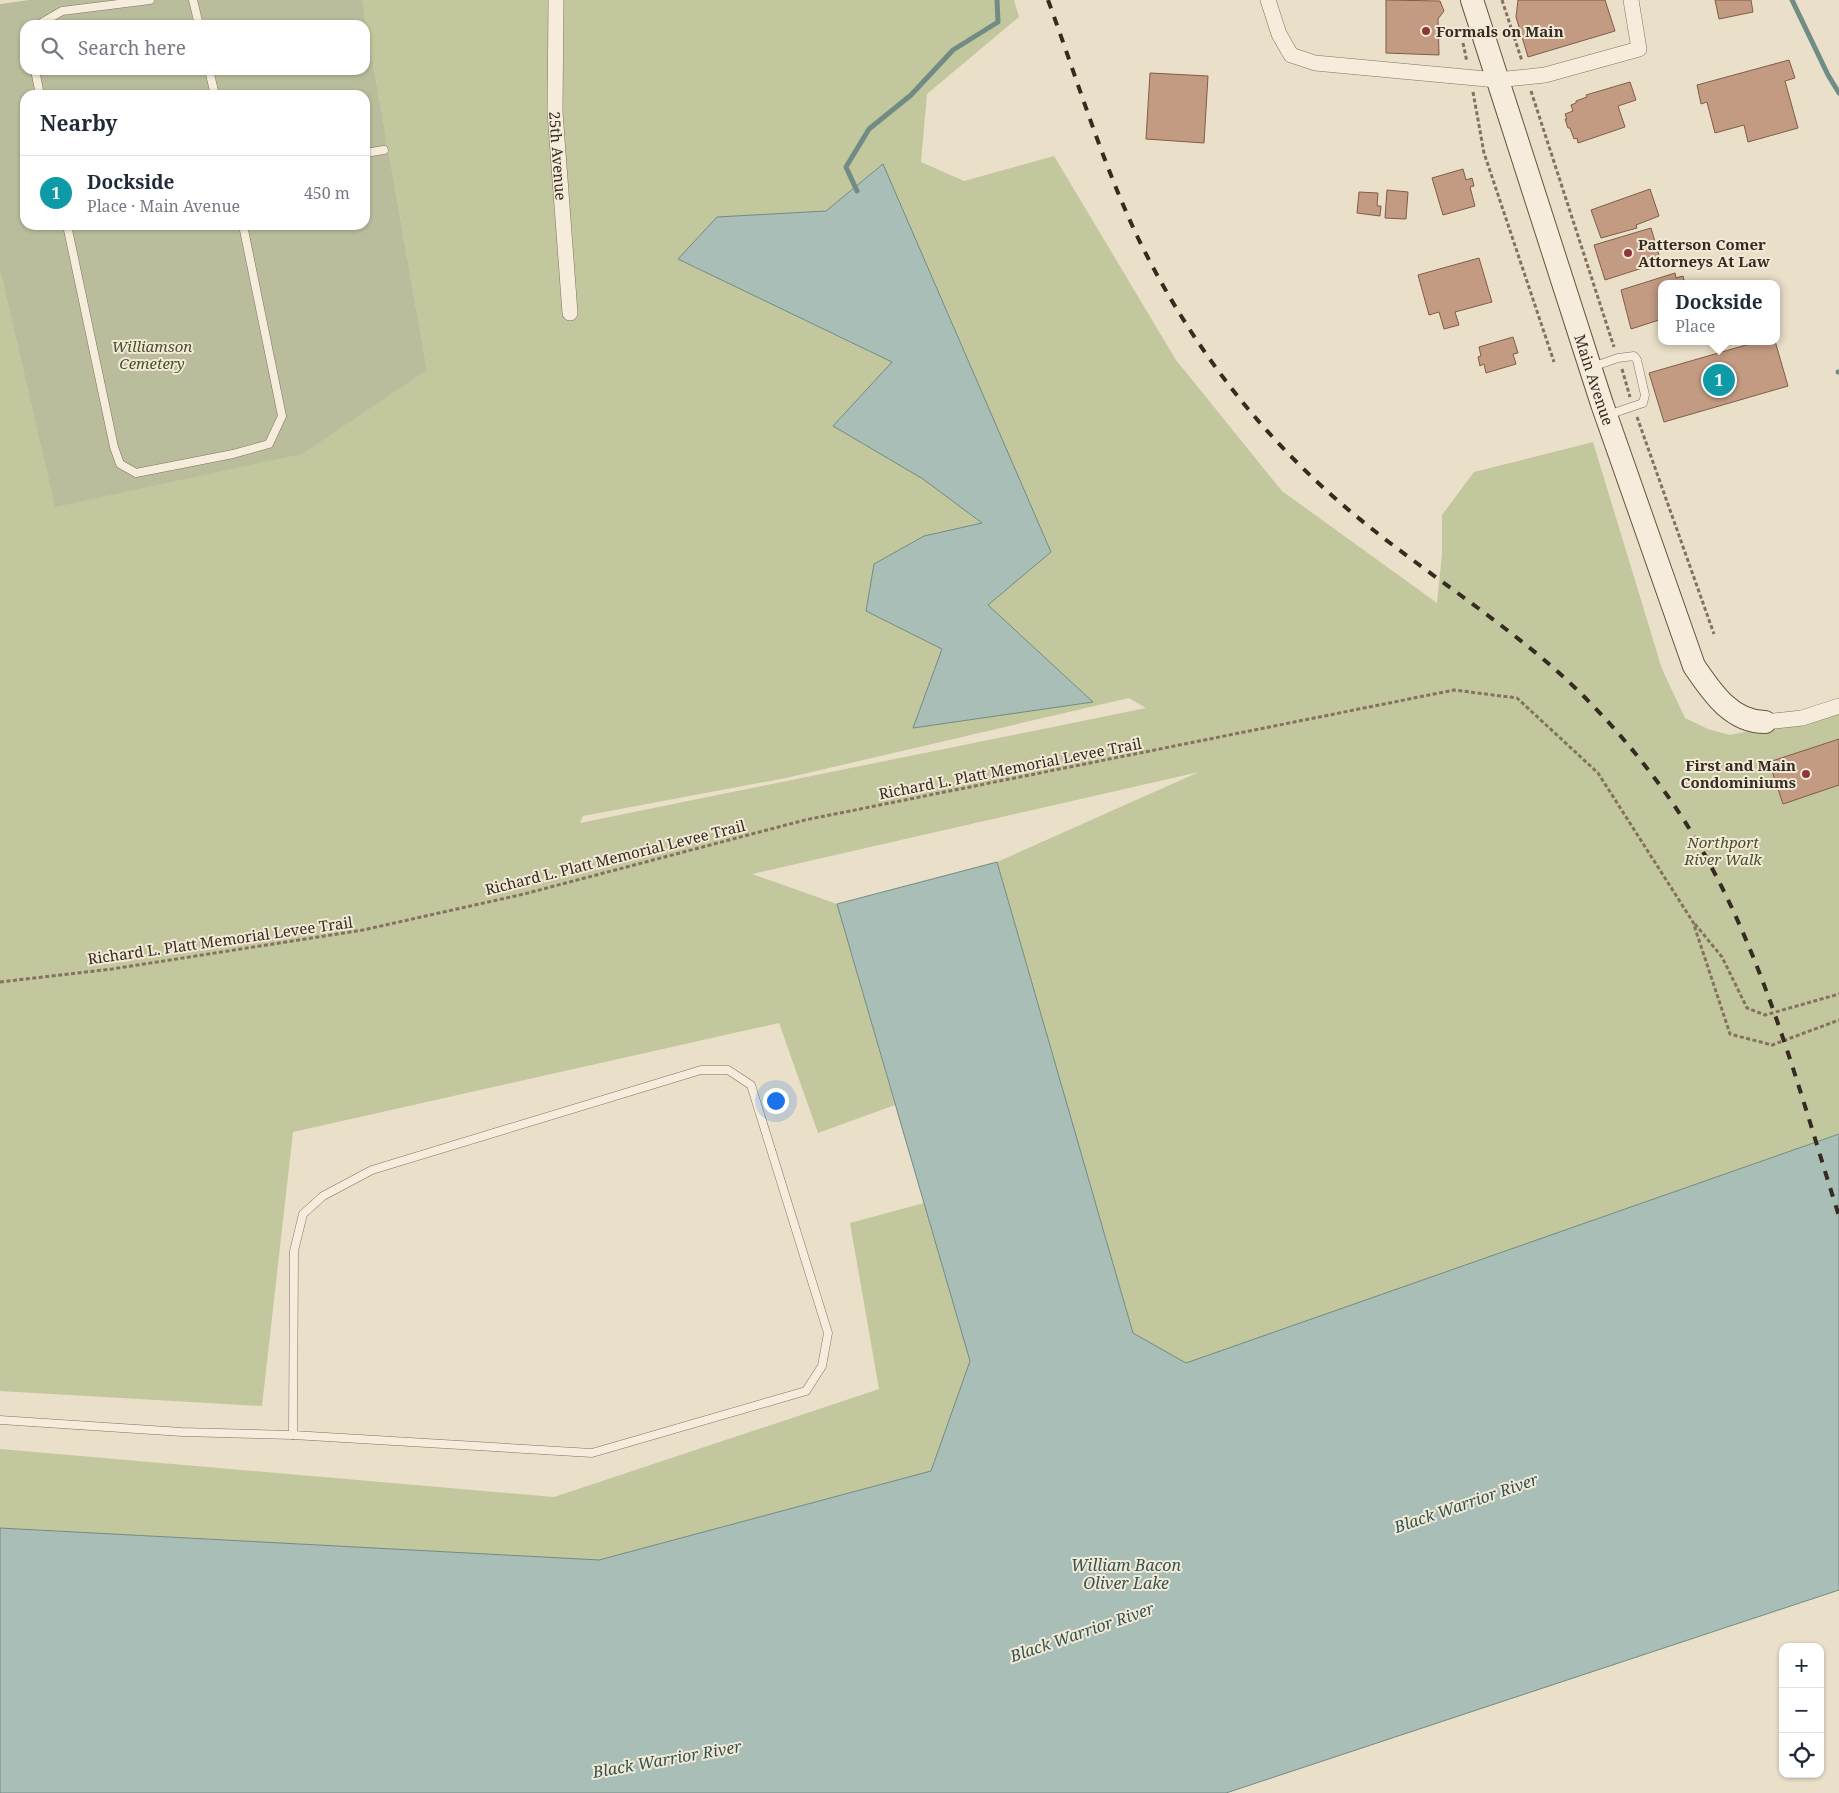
<!DOCTYPE html>
<meta charset="utf-8">
<style>
:root{--surface:#fff;--page:#f2f2f3;--text:#1f2937;--muted:#747a83;--line:#e0e1e3;--accent:#0f766e}
body{margin:0;font-family:"Noto Serif",serif;background:var(--page);color:var(--text)}
.controls{position:absolute;right:15px;bottom:15px;display:grid;overflow:hidden;border-radius:10px;box-shadow:0 1px 4px #0004}
.controls button{width:45px;height:45px;display:grid;place-items:center;padding:0;border:0;border-bottom:1px solid var(--line);background:var(--surface);color:var(--text);font:25px sans-serif}
.you{position:absolute;left:775px;top:1100px;width:18px;height:18px;margin:-12px;border:4px solid #fff;border-radius:50%;background:#1a73e8;box-shadow:0 0 0 8px #1a73e833}
.badge{display:grid;place-items:center;width:32px;height:32px;border-radius:50%;background:var(--accent);color:#fff;font-size:16px;font-weight:700}
.pin{position:absolute;translate:-50% -50%;border:2px solid #fff;box-shadow:0 1px 5px #0006}
.popup{position:absolute;left:1658px;top:280px;width:122px;height:65px;box-sizing:border-box;display:grid;place-content:center;border-radius:10px;background:var(--surface);filter:drop-shadow(0 1px 4px #0005);font-size:16px;white-space:nowrap;color:var(--muted)}
.popup b{font-size:19px;color:var(--text)}
.popup::after{content:'';position:absolute;left:50%;top:100%;margin-left:-10px;border:10px solid transparent;border-top-color:var(--surface)}
.list{margin:0;padding:0;list-style:none}
h2{display:flex;justify-content:space-between;align-items:center;height:65px;margin:0;padding:0 20px;font-size:21px}
h2 small{font-size:16px;font-weight:400;color:var(--muted)}
.list li{display:grid;grid-template-columns:32px 1fr auto;gap:15px;align-items:center;box-sizing:border-box;height:75px;padding:0 20px;border-top:1px solid var(--line)}
.list b{display:block;font-size:19px;white-space:nowrap}
.list p{margin:0;font-size:16px;white-space:nowrap;color:var(--muted)}
.list em{font-size:16px;font-style:normal;color:var(--muted)}
.icon{flex:none;width:28px;height:28px;fill:none;stroke:currentColor;stroke-width:2;stroke-linecap:round;stroke-linejoin:round}
.map{position:relative;flex:none;width:1839px;height:1793px;overflow:hidden}
.search{position:absolute;background:var(--surface);box-shadow:0 1px 4px #0004;left:20px;top:20px;width:350px;height:55px;display:flex;align-items:center;gap:12px;box-sizing:border-box;padding:0 18px;border-radius:15px;color:var(--muted);font-size:19px}
.panel{position:absolute;background:var(--surface);box-shadow:0 1px 4px #0004;left:20px;top:90px;width:350px;height:140px;border-radius:15px}
.map>svg:first-child{display:block}
.green{fill:#c3c79d;fill-rule:evenodd}
.cemetery{fill:#babd9b;fill-rule:evenodd}
.water{fill:#a9beb7;stroke:#708c84}
.lines{fill:none;stroke-linecap:round;stroke-linejoin:round}
.stream{stroke:#708c84;stroke-width:5}
.building{fill:#c39b82;stroke:#805c48}
.service-casing{stroke:#84715f;stroke-width:9}
.minor-casing{stroke:#84715f;stroke-width:16}
.secondary-casing{stroke:#665342;stroke-width:24}
.path{stroke:#84715f;stroke-width:3;stroke-dasharray:4 2.5;stroke-linecap:butt}
.service{stroke:#f5ecdb;stroke-width:8}
.minor{stroke:#f5ecdb;stroke-width:15}
.secondary{stroke:#f5ecdb;stroke-width:22}
.rail{stroke:#362a21;stroke-width:4;stroke-dasharray:9 9;stroke-linecap:butt}
.poi-dot{fill:#8c3639;stroke:#f2e9d7;stroke-width:2}
.labels{text-anchor:middle;dominant-baseline:central;stroke-width:4;stroke-linejoin:round;paint-order:stroke}
.poi-label{font-size:15px;font-weight:bold;fill:#362a21;stroke:#f2e9d7;text-anchor:start}
.street-label{font-size:15px;fill:#362a21;stroke:#f2e9d7}
.park-label{font-size:15px;font-style:italic;fill:#47502a;stroke:#f2e9d7}
.water-label{font-size:16px;font-style:italic;fill:#325450;stroke:#f2e9d7}
</style>
<div class="map">
<svg width="1839" height="1793" viewBox="0 0 1839 1793">
<rect width="100%" height="100%" fill="#eadfc8"/>
<g class="green">
<path d="M362,0h652l5,17 -92,77 -6,68 43,19 90,-25 122,204 106,131 155,112 5,-49v-39l32,-43 119,-30 69,227 23,49 23,11 22,6 109,-23v422l-653,230 -53,-31 -136,-471 202,-90 -447,102 85,30 58,201 -77,28 -39,-110 -486,109 -31,274 -262,-15v-1121l55,236 372,-136zM1129,698l17,10 -566,115 3,-7 203,-38z"/>
<polygon points="924,1203 970,1361 931,1471 599,1560 0,1528 0,1449 554,1497 879,1389 850,1223"/>
</g>
<path class="cemetery" d="M29,0h333l65,370 -125,84 -247,53 -55,-237v-266zM25,25h340v45h-340zM25,95h340v130h-340z"/>
<g class="water">
<polygon points="883,164 1051,552 988,605 1093,702 913,728 942,649 866,611 874,564 924,536 982,523 923,479 833,426 892,362 678,259 717,217 826,211"/>
<polygon points="997,862 1133,1333 1186,1363 1839,1134 1839,1590 1226,1793 0,1793 0,1528 599,1560 931,1471 970,1361 837,904"/>
</g>
<g class="lines">
<g class="stream">
<polyline points="1792,0 1828,75 1839,93"/>
<polyline points="857,191 846,167 869,129 911,95 953,50 998,22 997,0"/>
<polyline points="1838,372 1839,372"/>
</g>
</g>
<g class="building">
<polygon points="1386,0 1440,1 1444,11 1438,19 1439,55 1386,53"/>
<polygon points="1518,0 1605,0 1615,31 1528,57 1516,17"/>
<polygon points="1715,0 1751,0 1753,12 1719,19"/>
<polygon points="1789,60 1795,78 1785,81 1798,128 1748,142 1744,125 1715,133 1707,102 1701,104 1697,85"/>
<polygon points="1150,73 1208,76 1204,143 1146,139"/>
<polygon points="1630,82 1636,100 1618,106 1625,127 1578,143 1577,138 1574,139 1570,128 1568,128 1565,119 1567,119 1565,114 1573,111 1571,105 1576,103 1576,101 1587,97 1586,95"/>
<polygon points="1463,169 1466,180 1472,178 1474,186 1470,187 1475,206 1443,215 1432,178"/>
<polygon points="1650,189 1659,216 1636,225 1637,228 1601,238 1591,210"/>
<polygon points="1387,190 1408,192 1406,219 1385,218"/>
<polygon points="1359,192 1378,193 1377,206 1381,206 1380,216 1357,213"/>
<polygon points="1651,228 1661,262 1605,280 1594,245"/>
<polygon points="1479,258 1492,302 1455,312 1459,325 1444,329 1439,312 1429,315 1418,275"/>
<polygon points="1675,273 1676,278 1683,276 1685,284 1662,284 1662,319 1631,329 1621,290"/>
<polygon points="1513,337 1518,353 1513,354 1516,364 1486,373 1484,364 1480,366 1478,357 1481,356 1479,347"/>
<polygon points="1760,341 1775,341 1788,386 1664,422 1649,373"/>
<polygon points="1839,739 1839,785 1783,804 1769,762"/>
</g>
<g class="lines">
<defs>
<g id="service">
<polyline points="193,0 199,25"/>
<polyline points="38,25 62,11 150,0"/>
<polyline points="35,70 40,95"/>
<polyline points="209,70 215,95"/>
<polyline points="365,153 384,150"/>
<polyline points="67,225 114,447 120,464 136,473 233,454 269,444 282,416 243,225"/>
<polyline points="1592,367 1618,358 1634,356 1637,360 1645,395 1643,403 1608,415"/>
<polygon points="701,1070 728,1070 751,1085 828,1333 822,1366 806,1391 592,1453 293,1435 294,1251 303,1214 323,1196 372,1170"/>
<polyline points="0,1420 182,1432 293,1435"/>
</g>
<g id="minor">
<path id="s1" d="M556,0l-1,112 15,201"/>
<polyline points="1268,0 1279,34 1291,55 1315,63 1497,80 1545,75 1639,49 1631,0"/>
<polyline points="1765,722 1802,718 1839,706"/>
</g>
<g id="secondary">
<path id="s2" d="M1472,0l130,404 92,262c17,25 37,56 71,56"/>
</g>
</defs>
<use href="#service" class="service-casing"/>
<use href="#minor" class="minor-casing"/>
<use href="#secondary" class="secondary-casing"/>
<g class="path">
<polyline points="1502,0 1522,61"/>
<polyline points="1463,43 1467,62"/>
<polyline points="1531,91 1614,347"/>
<polyline points="1473,92 1484,153 1554,362"/>
<polyline points="1622,369 1630,397"/>
<polyline points="1637,417 1714,634"/>
<polyline points="1695,924 1722,957 1747,1008 1765,1015 1839,994"/>
<polyline points="0,982 112,969 363,930 524,894 805,820 1454,690 1517,698 1598,773 1693,922 1730,1034 1772,1045 1839,1020"/>
</g>
<use href="#service" class="service"/>
<use href="#minor" class="minor"/>
<use href="#secondary" class="secondary"/>
<path class="rail" d="M1048,0c29,79 54,162 90,238 44,90 102,171 175,240 70,67 155,118 229,180 44,37 83,80 117,126 94,126 133,284 180,432"/>
</g>
<g class="poi-dot">
<circle cx="1426" cy="31" r="5"/>
<circle cx="1628" cy="253" r="5"/>
<circle cx="1806" cy="774" r="5"/>
</g>
<g class="labels">
<g class="poi-label">
<text x="1436" y="31">Formals on Main</text>
<text x="1638" y="244">Patterson Comer<tspan x="1638" dy="17">Attorneys At Law</tspan></text>
<text x="1796" y="765" text-anchor="end">First and Main<tspan x="1796" dy="17">Condominiums</tspan></text>
</g>
<g class="street-label">
<text stroke="none"><textPath href="#s1" startOffset="156">25th Avenue</textPath></text>
<text stroke="none"><textPath href="#s2" startOffset="399">Main Avenue</textPath></text>
<text transform="translate(1010 768) rotate(-11)">Richard L. Platt Memorial Levee Trail</text>
<text transform="translate(615 857) rotate(-14)">Richard L. Platt Memorial Levee Trail</text>
<text transform="translate(220 940) rotate(-8)">Richard L. Platt Memorial Levee Trail</text>
</g>
<g class="park-label">
<text x="152" y="346">Williamson<tspan x="152" dy="17">Cemetery</tspan></text>
<text x="1723" y="842">Northport<tspan x="1723" dy="17">River Walk</tspan></text>
</g>
<g class="water-label">
<text transform="translate(1466 1503) rotate(-19)">Black Warrior River</text>
<text x="1126" y="1565">William Bacon<tspan x="1126" dy="18">Oliver Lake</tspan></text>
<text transform="translate(1082 1632) rotate(-19)">Black Warrior River</text>
<text transform="translate(667 1759) rotate(-10)">Black Warrior River</text>
</g>
</g>
</svg>
<div class="controls">
<button>+</button>
<button>−</button>
<button><svg class="icon" aria-label="locate" viewBox="0 0 24 24"><circle cx="12" cy="12" r="6"/><path d="M12 2v4M12 18v4M2 12h4M18 12h4"/></svg></button>
</div>
<div class="you"></div>
<div class="pin badge" style="left:1719px;top:380px;background:#0f9aa8">1</div>
<div class="popup"><b>Dockside</b>Place</div>
<div class="search"><svg class="icon" aria-label="search" viewBox="0 0 24 24"><circle cx="10" cy="10" r="6"/><path d="M15 15l6 6"/></svg>Search here</div>
<section class="panel">
<h2>Nearby<small></small></h2>
<ul class="list">
<li><span class="badge" style="background:#0f9aa8">1</span><div><b>Dockside</b><p>Place · Main Avenue</p></div><em>450 m</em></li>
</ul>
</section>
</div>
